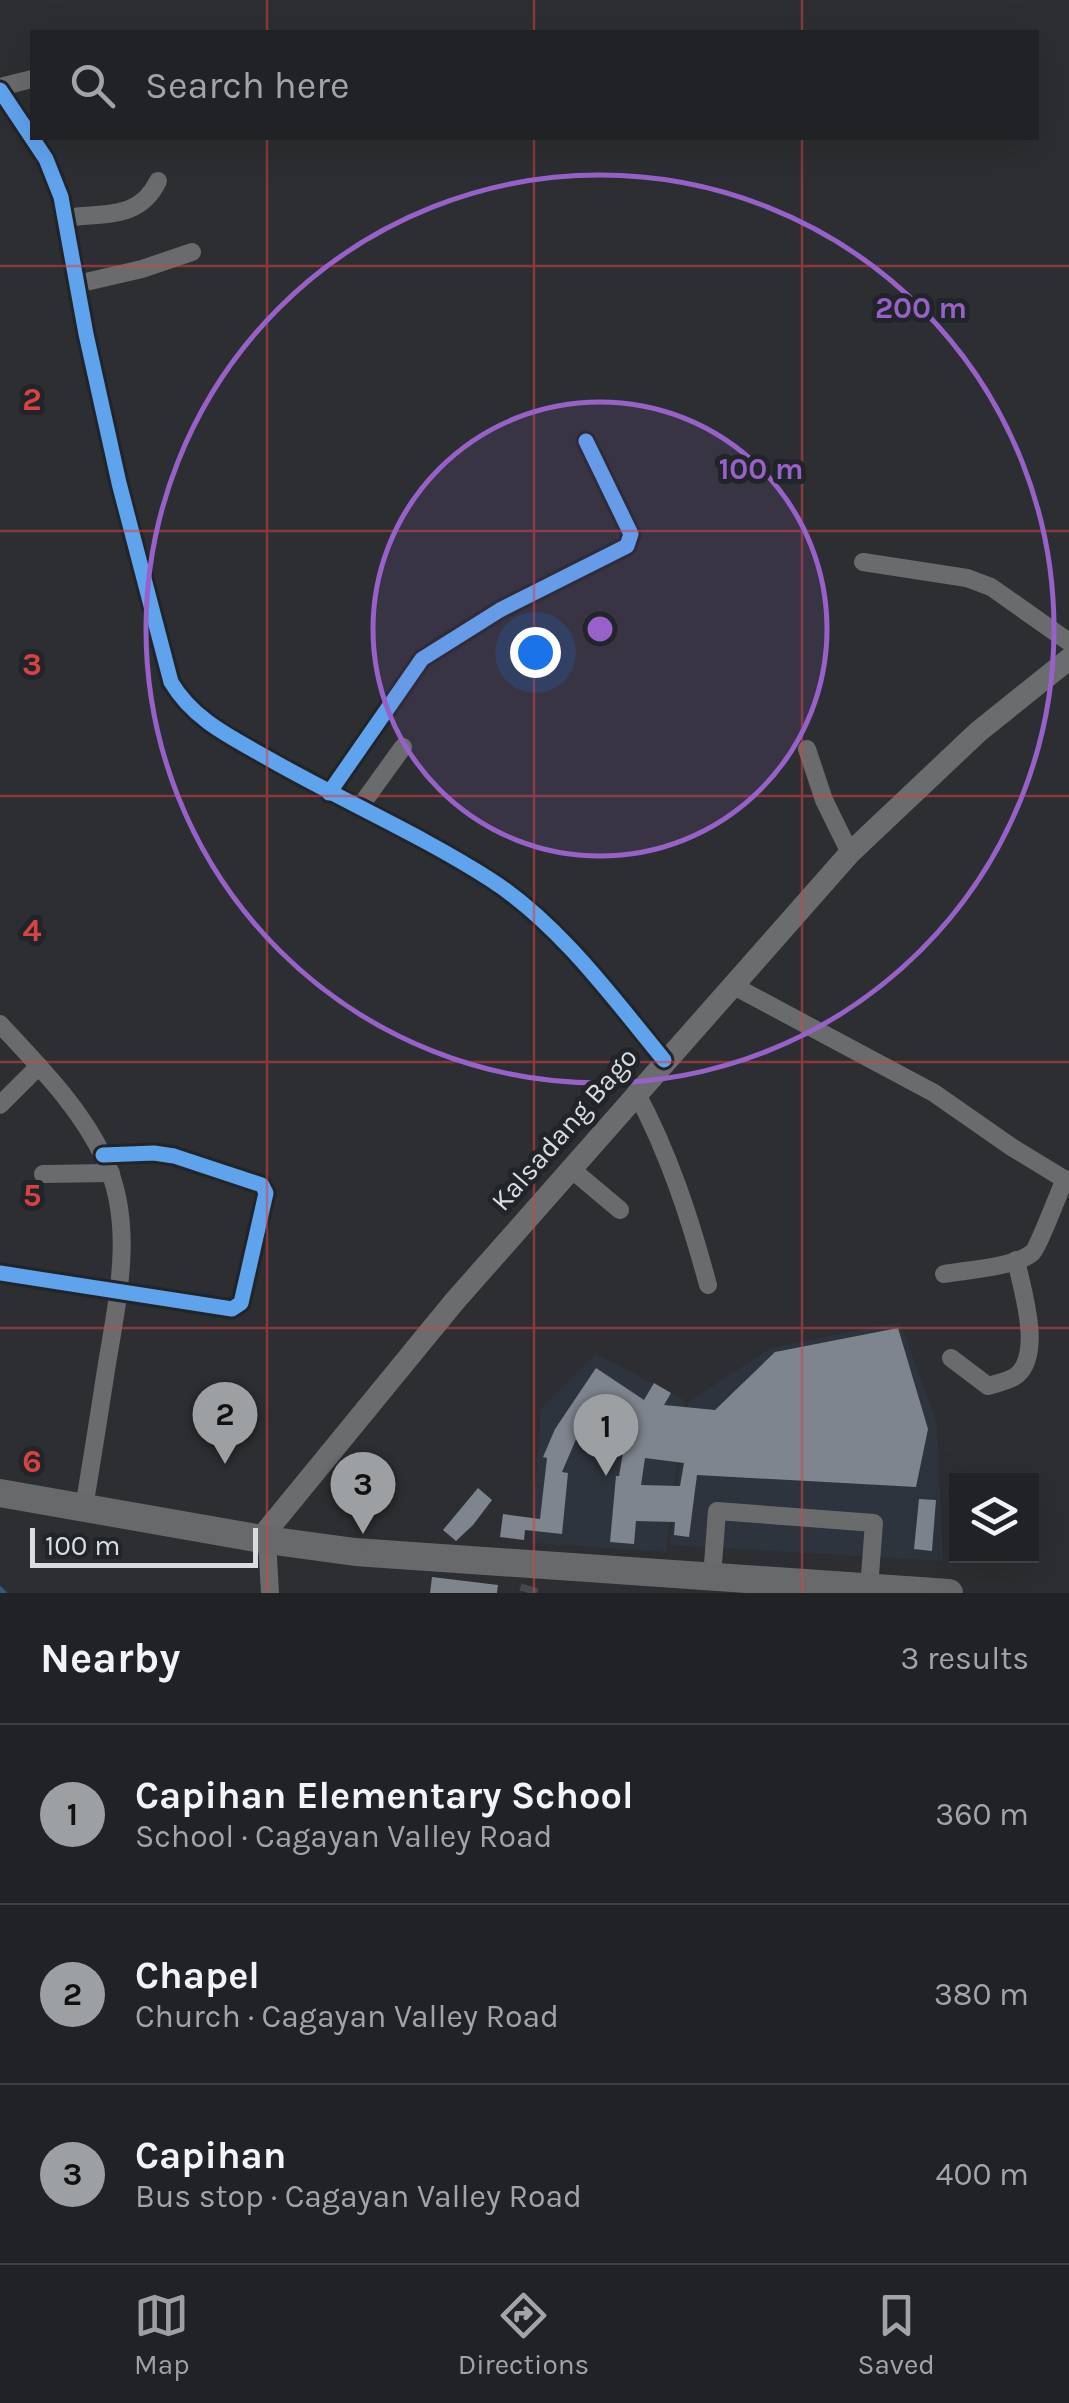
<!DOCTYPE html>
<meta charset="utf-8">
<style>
:root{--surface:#212225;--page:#2d2f32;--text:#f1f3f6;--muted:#a2a4a7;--line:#3e3f42;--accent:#9da0a3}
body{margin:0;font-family:Karla,sans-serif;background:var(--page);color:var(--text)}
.controls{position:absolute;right:30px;bottom:30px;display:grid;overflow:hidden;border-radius:0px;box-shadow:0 10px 40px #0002}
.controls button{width:90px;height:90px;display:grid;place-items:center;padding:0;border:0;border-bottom:2px solid var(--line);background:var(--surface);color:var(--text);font:50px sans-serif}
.scale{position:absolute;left:30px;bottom:25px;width:228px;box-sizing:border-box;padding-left:10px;border:5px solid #dadde0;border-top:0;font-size:28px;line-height:35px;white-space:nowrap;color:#dadde0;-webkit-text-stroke:8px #212429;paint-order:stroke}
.you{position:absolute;left:535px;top:652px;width:35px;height:35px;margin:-25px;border:8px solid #fff;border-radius:50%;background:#1a73e8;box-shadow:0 0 0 15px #1a73e833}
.badge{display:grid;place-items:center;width:65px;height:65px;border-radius:50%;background:var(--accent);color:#111;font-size:32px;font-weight:700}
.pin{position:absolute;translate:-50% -82px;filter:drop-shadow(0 2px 5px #0008)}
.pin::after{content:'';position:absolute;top:52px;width:35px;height:30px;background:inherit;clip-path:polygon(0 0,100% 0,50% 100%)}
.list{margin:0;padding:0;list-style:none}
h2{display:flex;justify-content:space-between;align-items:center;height:130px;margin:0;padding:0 40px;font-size:42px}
h2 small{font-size:32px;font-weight:400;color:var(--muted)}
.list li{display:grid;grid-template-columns:65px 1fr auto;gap:30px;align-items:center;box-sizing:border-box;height:180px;padding:0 40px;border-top:2px solid var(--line)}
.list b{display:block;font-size:38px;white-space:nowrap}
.list p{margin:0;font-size:32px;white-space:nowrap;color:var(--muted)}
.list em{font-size:32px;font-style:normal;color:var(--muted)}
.icon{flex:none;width:55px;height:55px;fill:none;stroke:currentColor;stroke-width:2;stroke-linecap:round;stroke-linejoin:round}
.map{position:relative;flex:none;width:1069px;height:1593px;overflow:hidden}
.search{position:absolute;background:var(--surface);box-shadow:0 10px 40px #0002;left:30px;right:30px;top:30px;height:110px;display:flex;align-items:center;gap:25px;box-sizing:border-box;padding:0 35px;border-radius:0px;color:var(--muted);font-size:38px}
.sheet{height:670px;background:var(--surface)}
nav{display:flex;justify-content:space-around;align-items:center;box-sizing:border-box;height:140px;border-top:2px solid var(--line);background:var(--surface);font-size:28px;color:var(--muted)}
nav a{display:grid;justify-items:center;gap:5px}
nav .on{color:var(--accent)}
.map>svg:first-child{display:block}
.built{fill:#2e343d}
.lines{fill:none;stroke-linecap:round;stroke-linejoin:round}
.stream{stroke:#345883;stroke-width:5}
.building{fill:#7e858f;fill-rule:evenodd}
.minor-tunnel{stroke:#46484b;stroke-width:18;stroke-dasharray:18 9;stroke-linecap:butt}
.minor{stroke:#6a6b6c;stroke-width:18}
.major{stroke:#6b6c6d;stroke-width:22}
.highway{stroke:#68696b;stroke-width:28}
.cycleway-casing{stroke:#212429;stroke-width:21}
.cycleway{stroke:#60a3ed;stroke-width:15}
.grid{fill:none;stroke:#d74344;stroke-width:2.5;stroke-opacity:0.55}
.ring{fill:none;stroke:#9861c9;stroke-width:5}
.labels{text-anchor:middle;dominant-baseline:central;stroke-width:10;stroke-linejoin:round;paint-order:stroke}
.street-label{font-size:28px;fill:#dadde0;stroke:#212429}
.grid-label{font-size:32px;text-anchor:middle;font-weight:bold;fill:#d74344;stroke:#212429;stroke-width:10;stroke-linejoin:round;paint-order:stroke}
.centre{fill:#9861c9;stroke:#212429;stroke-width:5}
.ring-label{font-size:30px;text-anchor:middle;font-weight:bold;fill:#9861c9;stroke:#212429;stroke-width:10;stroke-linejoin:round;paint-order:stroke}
</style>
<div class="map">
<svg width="1069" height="1593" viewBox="0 0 1069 1593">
<rect width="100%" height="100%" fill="#2c2e31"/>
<g class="built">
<polygon points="900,1322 937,1423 943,1561 670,1545 688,1402 771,1348"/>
<polygon points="596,1354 685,1400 666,1552 531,1543 541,1409"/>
</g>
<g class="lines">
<polyline class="stream" points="0,1589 4,1593"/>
</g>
<g class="building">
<path d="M898,1328l30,101 -12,58 -219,-12 -8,62 -15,-2 1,-13 -39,-1 -2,23 -24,-2 6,-66h3l6,-35 -39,-25 -24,56 6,1 -6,61 -37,-4 -1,10 -24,-3 3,-23 37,5 7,-61 -4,-1 12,-28 41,-61 48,32 10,-17 17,10 -7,12 51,5 60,-58zM645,1458l39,5 -4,23 -39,-1z"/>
<polygon points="478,1488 492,1500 473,1525 456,1541 443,1530"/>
<polygon points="919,1499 936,1500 932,1551 914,1549"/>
<polygon points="432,1577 498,1585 497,1593 430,1593"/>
</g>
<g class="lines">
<polyline class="minor-tunnel" points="528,1593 530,1586"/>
<g class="minor">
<polyline points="0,87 32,79"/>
<path d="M0,90l46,69 15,38 25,137 33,149 52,199c23,39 62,56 100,78 72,41 150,75 220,120 69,45 122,118 173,180"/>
<path d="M65,218c37,-6 74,3 93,-37"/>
<polyline points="77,284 142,269 192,252"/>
<polyline points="863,562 967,578 991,587 1069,642"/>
<polyline points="807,749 824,800 850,853"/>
<polyline points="329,793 422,659 500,610 627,546 631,534 586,441"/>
<polyline points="359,808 403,747"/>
<polyline points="732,985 934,1093 1013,1148 1069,1182"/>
<path d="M0,1024c38,41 80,83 104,134 32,66 13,143 2,212 -7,45 -14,91 -22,137"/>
<path d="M636,1092c33,62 54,126 72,193"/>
<polyline points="0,1105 39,1066"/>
<polyline points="570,1168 620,1210"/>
<polyline points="43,1174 111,1173"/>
<polyline points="0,1273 232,1309 241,1303 266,1193 262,1185 174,1156 154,1153 103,1155"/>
<path d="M944,1274c22,-4 71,-7 88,-21 6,-5 27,-61 33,-74"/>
<path d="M951,1358l37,28c9,-3 22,-5 29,-11 26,-22 5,-86 -1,-115"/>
<polyline points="267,1540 270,1593"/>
<polyline points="712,1577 717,1511 874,1523 869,1588"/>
</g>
<polyline class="major" points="260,1539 454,1302 850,853 978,732 1069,659"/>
<polyline class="highway" points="0,1493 267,1540 355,1552 949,1593"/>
<defs>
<g id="cycleway">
<path d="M0,90l46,69 15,38 25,137 33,149 52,199c23,39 62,56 100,78 72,41 150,75 220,120 69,45 122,118 173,180"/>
<polyline points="329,793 422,659 500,610 627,546 631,534 586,441"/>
<polyline points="0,1273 232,1309 241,1303 266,1193 262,1185 174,1156 154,1153 103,1155"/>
</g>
</defs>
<use href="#cycleway" class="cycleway-casing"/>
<use href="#cycleway" class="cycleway"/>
</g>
<path class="grid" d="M267,0v32M534,0v32M802,0v32M267,138v1455M534,138v1455M802,138v1455M0,266h1069M0,531h1069M0,796h1069M0,1062h1069M0,1328h1069"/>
<circle cx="600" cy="629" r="227" fill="#9861c9" fill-opacity=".12"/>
<g class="ring">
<circle cx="600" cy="629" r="227"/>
<circle cx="600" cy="629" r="454"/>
</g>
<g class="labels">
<g class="street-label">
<text transform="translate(564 1129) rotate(-49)">Kalsadang Bago</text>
</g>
</g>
<g class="grid-label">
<text x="32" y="410">2</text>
<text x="32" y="675">3</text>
<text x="32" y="941">4</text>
<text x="32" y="1206">5</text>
<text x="32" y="1472">6</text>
</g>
<circle cx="600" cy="629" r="15" class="centre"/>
<g class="ring-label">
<text x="921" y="318">200 m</text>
<text x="761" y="479">100 m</text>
</g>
</svg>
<div class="controls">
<button><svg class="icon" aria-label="layers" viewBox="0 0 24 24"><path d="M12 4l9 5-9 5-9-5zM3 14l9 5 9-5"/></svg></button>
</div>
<div class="scale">100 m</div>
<div class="you"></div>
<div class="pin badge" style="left:606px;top:1476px">1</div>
<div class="pin badge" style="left:225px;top:1464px">2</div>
<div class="pin badge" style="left:363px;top:1534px">3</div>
<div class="search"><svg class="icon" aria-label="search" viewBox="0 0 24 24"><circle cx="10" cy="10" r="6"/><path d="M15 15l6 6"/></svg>Search here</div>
</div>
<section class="sheet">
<h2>Nearby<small>3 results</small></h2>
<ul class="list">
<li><span class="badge">1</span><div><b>Capihan Elementary School</b><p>School · Cagayan Valley Road</p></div><em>360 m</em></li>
<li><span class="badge">2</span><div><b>Chapel</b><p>Church · Cagayan Valley Road</p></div><em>380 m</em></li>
<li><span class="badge">3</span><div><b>Capihan</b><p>Bus stop · Cagayan Valley Road</p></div><em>400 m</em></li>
</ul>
</section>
<nav>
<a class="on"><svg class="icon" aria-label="map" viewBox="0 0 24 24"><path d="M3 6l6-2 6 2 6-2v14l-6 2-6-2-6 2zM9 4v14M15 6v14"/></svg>Map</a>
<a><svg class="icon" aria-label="directions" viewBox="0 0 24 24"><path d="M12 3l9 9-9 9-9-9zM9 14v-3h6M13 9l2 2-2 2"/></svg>Directions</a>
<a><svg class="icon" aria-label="saved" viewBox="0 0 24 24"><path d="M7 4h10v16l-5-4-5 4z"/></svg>Saved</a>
</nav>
